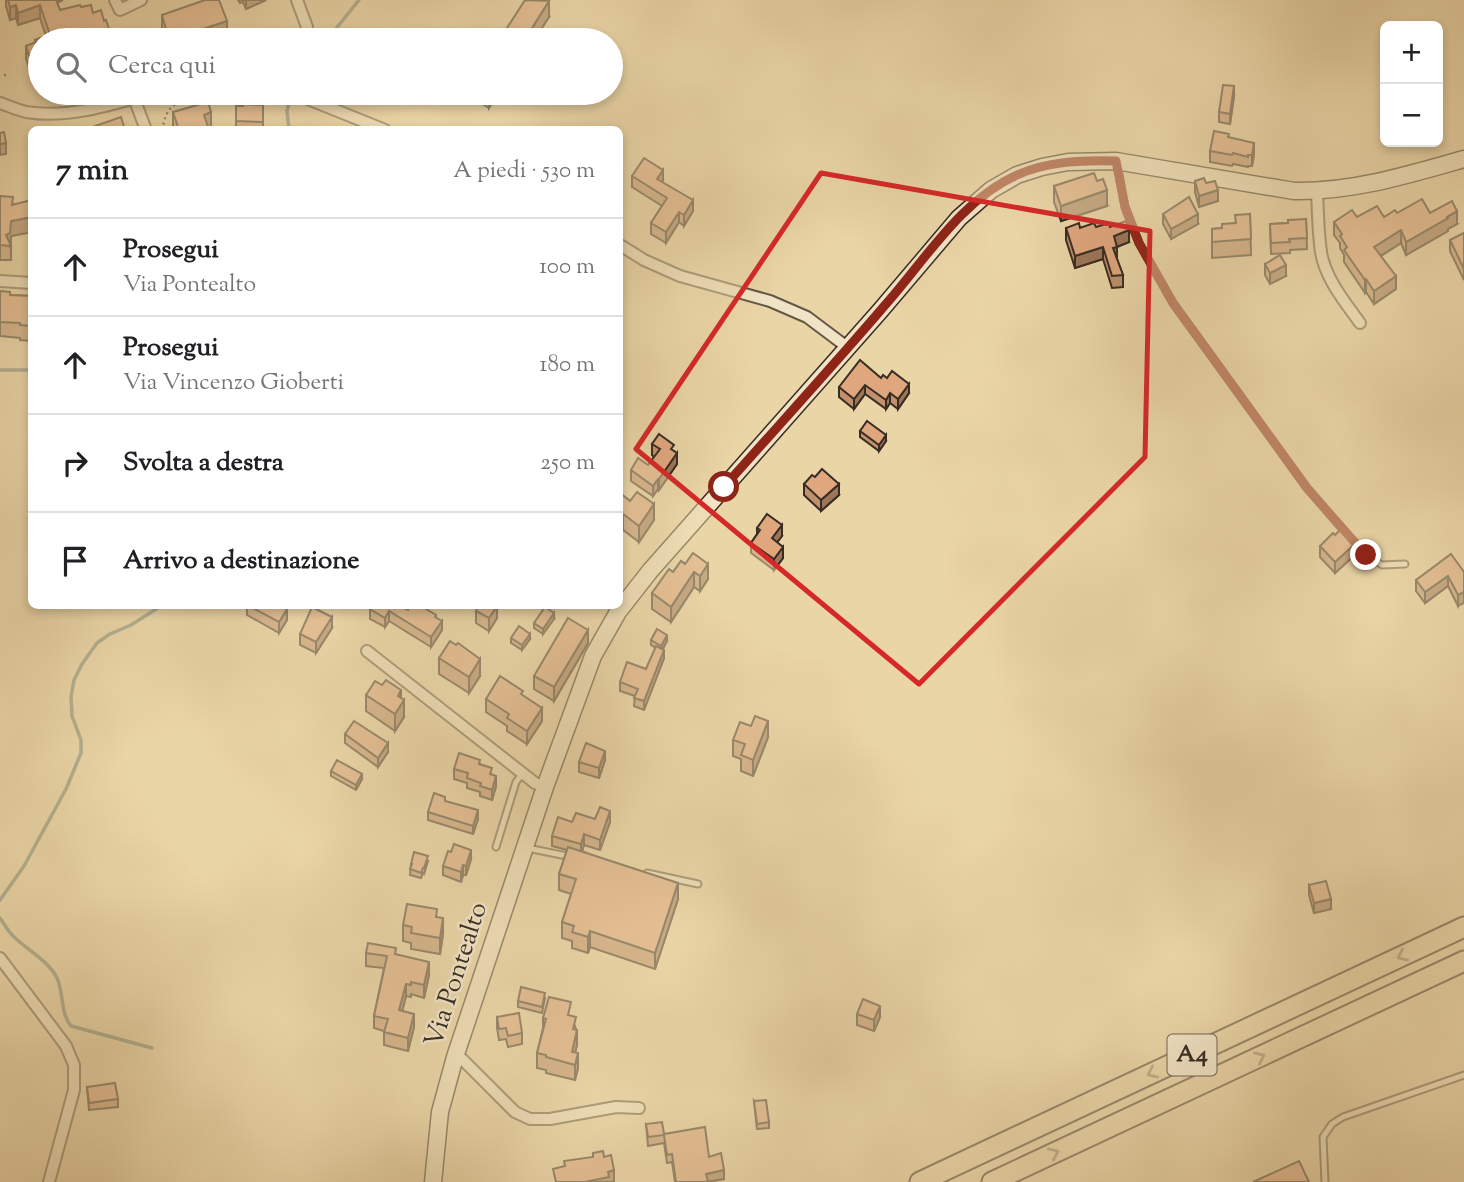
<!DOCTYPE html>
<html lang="it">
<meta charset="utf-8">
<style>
:root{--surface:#fff;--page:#f6f6f6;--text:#202124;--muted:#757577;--line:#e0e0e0}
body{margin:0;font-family:"Sorts Mill Goudy",serif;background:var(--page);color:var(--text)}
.controls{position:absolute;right:21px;top:21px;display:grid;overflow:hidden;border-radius:10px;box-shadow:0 4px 10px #0003}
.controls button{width:63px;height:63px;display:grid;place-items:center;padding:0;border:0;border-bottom:2px solid var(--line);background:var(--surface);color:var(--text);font:35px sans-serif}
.stop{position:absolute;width:21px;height:21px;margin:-16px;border:5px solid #8f2418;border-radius:50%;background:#fff}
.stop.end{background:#8f2418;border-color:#fff;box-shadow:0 2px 7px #0008}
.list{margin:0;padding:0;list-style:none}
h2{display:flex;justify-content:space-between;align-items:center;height:91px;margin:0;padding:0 28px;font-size:30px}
h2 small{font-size:23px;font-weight:400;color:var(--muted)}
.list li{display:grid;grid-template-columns:46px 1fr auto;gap:21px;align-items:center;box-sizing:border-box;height:98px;padding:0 28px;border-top:2px solid var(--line)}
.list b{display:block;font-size:26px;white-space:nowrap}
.list p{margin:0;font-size:23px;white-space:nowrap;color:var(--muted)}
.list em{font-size:23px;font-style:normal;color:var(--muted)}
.icon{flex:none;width:38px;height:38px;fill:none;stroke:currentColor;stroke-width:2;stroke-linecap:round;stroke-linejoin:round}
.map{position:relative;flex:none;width:1464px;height:1182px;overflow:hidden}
.search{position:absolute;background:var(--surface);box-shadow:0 4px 10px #0003;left:28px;top:28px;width:595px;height:77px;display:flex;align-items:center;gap:18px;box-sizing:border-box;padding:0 24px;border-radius:38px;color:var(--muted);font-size:26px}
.panel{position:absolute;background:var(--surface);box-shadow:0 4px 10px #0003;left:28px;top:126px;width:595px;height:483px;border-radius:10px}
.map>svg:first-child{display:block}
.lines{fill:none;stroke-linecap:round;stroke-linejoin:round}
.stream{stroke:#718171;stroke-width:3.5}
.lane-casing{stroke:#645744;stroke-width:9}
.street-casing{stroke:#645744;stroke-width:14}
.secondary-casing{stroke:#372d23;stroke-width:19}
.highway-casing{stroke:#372d23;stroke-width:23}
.path{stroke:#372d23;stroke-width:2.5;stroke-dasharray:2 3.5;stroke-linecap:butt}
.lane{stroke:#f1e4c6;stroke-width:5}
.street{stroke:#f1e4c6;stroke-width:10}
.secondary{stroke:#f1e4c6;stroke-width:16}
.highway{stroke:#ead5a7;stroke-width:19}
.wall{fill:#c1906d;stroke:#372d23;stroke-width:2}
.shaded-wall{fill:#9d7559;stroke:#372d23;stroke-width:2}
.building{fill:#e0a77f;stroke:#372d23;stroke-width:2}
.oneway{stroke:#908165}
.route{stroke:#8f2418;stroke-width:9}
.marked{fill:none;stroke:#d62828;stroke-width:5;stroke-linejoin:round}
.labels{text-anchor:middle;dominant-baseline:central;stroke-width:5;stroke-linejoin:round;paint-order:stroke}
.shield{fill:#f1e4c6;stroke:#6f6454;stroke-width:2}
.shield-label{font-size:24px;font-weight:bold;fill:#372d23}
.street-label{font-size:26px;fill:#372d23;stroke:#f1e4c6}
</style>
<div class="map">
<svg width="1464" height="1182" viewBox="0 0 1464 1182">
<rect width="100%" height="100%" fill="#ead5a7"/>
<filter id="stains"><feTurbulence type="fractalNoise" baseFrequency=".00286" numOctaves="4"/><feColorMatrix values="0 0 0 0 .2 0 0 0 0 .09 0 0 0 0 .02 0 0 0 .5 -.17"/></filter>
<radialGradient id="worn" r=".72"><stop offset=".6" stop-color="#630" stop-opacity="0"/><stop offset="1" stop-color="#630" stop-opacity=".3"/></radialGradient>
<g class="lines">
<g class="stream">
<polyline points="327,40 359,0"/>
<polyline points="289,130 287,111 290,98"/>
<polyline points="0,370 32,370"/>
<polyline points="0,900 24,866 66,789 81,753 81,740 72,716 71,697 74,680 82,664 97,643 110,634 131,625 161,606"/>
<path d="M0,918c4,6 8,13 13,18 14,14 35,24 44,42 7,15 3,35 14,48l81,22"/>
</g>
<defs>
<g id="lane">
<polyline points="1117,164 1125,207 1139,243 1173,303 1307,488 1345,532"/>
<polyline points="1354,542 1366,555 1382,565 1405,564"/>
<polyline points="496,847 516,782 523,773"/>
<polyline points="527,848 572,857"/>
<polyline points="647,873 698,884"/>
<polyline points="1325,1182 1323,1137 1332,1124 1343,1117 1464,1075"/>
</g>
<g id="street">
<polyline points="115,0 120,10 141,0"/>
<polyline points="297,0 307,27 305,40"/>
<polyline points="293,93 385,130"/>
<polyline points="134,98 146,130"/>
<path d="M0,103c9,3 17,7 26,9 43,7 87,-8 127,-19"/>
<path d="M1317,192c1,19 1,40 4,60 4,26 24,50 39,71"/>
<polyline points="620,245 644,260 680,276 770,301 807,317 847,347"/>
<polyline points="0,281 32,283"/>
<polyline points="367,651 535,783 545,787"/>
<polyline points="0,958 66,1046 74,1065 74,1090 49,1182"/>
<polyline points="455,1057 462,1059 515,1112 530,1119 550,1119 616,1107 639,1108"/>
</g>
<path id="secondary" d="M433,1182l7,-70 15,-55 90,-270 48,-131 25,-44 32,-41 230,-260 79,-93 32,-28 26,-15 25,-8 26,-5 48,-1 178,30c58,1 114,-16 170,-32"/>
<g id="highway">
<polyline points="920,1182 1464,927"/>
<polyline points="992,1182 1464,961"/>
</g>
</defs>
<use href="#lane" class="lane-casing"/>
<use href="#street" class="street-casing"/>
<use href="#secondary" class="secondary-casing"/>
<use href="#highway" class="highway-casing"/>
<g class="path">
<polyline points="4,75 7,75"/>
<path d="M162,130c4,-19 7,-24 25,-32l-2,-5"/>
</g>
<use href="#lane" class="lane"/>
<use href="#street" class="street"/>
<use href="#secondary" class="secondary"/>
<use href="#highway" class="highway"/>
</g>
<g class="wall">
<polygon points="6,0 63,0 57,3 60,10 81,7 93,13 104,21 112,40 40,40 39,82 36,73 31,75 26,58 26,46 35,43 35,40 46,36 40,18 18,25 16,18 10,20 6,6"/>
<polygon points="238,0 266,0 246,9 243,2 240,3"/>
<polygon points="162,15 227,35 212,40 165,40 162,29"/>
<polygon points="549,17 534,40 507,40 507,28"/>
<polygon points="472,93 503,93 499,101 495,98 489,108 472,98"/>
<polygon points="1234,96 1230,124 1219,122 1219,112"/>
<polygon points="263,105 263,130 236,130 236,106"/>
<polygon points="173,112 211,128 208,129 209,130 173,130"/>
<polygon points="1229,138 1254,154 1252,166 1248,166 1248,167 1233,164 1232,166 1210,162 1210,151"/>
<polygon points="632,176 663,180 662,182 693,211 684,226 679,222 666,243 651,234 651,223 662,206 632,187"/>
<polygon points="1195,181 1206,183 1218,201 1199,207 1195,192"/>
<polygon points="1054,186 1107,206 1061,221 1054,202"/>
<polygon points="0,196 13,205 32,200 32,232 11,236 11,260 0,260"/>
<polygon points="1397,213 1457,224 1448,229 1448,231 1406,255 1401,243 1381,256 1396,289 1374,304 1366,292 1365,293 1344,262 1344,255 1340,248 1340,243 1334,235 1334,222 1357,217 1384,217"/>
<polygon points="1163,214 1198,224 1171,239 1163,224"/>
<polygon points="1250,214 1251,255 1212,258 1212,229 1222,228 1235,223"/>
<polygon points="1306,219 1307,249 1290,250 1290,253 1271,254 1270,224 1288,223"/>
<polygon points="1110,227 1129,242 1117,247 1117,259 1123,275 1123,287 1112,288 1103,259 1075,268 1066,240 1066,228"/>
<polygon points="1464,233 1464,280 1450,251 1450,240"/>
<polygon points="1265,264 1286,276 1270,284 1265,275"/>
<polygon points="0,291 10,295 32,296 32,341 20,340 20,338 0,336"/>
<polygon points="881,378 909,393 898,409 890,403 886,409 865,394 854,409 839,397 839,387"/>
<polygon points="860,431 886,441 879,451 860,437"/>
<polygon points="652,444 674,451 677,464 659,490 658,489 653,496 631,481 631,470 648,465 654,457 652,455"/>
<polygon points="804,484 839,495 821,511 804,495"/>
<polygon points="620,493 654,520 639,542 623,530 620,534"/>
<polygon points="757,528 782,536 777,542 783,558 774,570 751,553 751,543 757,534"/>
<polygon points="1320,546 1357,553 1335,573 1320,557"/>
<polygon points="681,561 708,579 700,591 694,587 671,622 652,609 652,593 673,572"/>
<polygon points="1464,572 1458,606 1448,586 1425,603 1416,591 1416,580"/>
<polygon points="247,606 281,606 287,620 279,633 247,615"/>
<polygon points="370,609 408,610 436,617 442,630 431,647 389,621 385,627 370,619"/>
<polygon points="476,611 497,618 489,631 476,623"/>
<polygon points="554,619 543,634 534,628 534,623"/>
<polygon points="332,628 316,653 300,645 300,634"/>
<polygon points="511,638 530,639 522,650 511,643"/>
<polygon points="651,640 667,641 663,649 664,658 644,710 634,706 635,696 620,691 620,682 646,669 656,648 651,645"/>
<polygon points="588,643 554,701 534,689 534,676"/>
<polygon points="439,658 480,676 469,693 439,674"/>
<polygon points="366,695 404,717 395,731 366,711"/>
<polygon points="523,696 542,721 527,744 507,731 507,726 486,712 486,699"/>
<polygon points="345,734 388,752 378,767 345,743"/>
<polygon points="768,737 753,776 741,771 741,759 733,756 733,740"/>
<polygon points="605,760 599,778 579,772 579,762"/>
<polygon points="480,764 492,775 496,786 492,800 480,796 480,792 467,788 467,783 454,779 454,769"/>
<polygon points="331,771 362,779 356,790 331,776"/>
<polygon points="428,812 478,819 473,834 428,820"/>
<polygon points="595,819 610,822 600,850 584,845 582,851 678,899 655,969 590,947 588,953 572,948 572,941 562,938 562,922 571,894 559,890 559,874 567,850 552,846 552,836 572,822"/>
<polygon points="471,859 466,875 463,875 461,882 443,875 443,866"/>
<polygon points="428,861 424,874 423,873 421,878 410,875 411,864"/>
<polygon points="1309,885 1331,909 1314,913 1309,895"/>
<polygon points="437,917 443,934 440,954 411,949 411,943 403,941 403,925"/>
<polygon points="366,953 396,954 429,975 424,998 411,994 411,997 406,996 402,1011 414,1027 408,1051 384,1045 384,1031 374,1028 374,1016 384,968 366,966"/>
<polygon points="545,998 542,1013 518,1007 518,1001"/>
<polygon points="857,1014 880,1017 874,1031 857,1025"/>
<polygon points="571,1016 576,1029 577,1045 575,1052 578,1068 575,1080 546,1073 546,1070 537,1068 537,1053 543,1028 543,1018"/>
<polygon points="497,1017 522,1033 522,1044 508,1047 506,1039 499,1040 497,1028"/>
<polygon points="87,1087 118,1099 118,1107 89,1110"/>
<polygon points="754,1101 769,1122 769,1128 757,1129"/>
<polygon points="646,1124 709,1157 724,1179 709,1182 675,1182 672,1162 667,1163 664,1143 648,1146"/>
</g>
<g class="shaded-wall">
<polygon points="246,0 266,0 246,9"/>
<polygon points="549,1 549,17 534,40 525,40"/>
<polygon points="16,5 16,18 10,20 10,7"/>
<polygon points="40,5 40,18 18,25 18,13"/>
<polygon points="227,21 227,35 212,40 171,40"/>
<polygon points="36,60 36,73 31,75 31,62"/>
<polygon points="1234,86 1234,96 1230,124 1230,114"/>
<polygon points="489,93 495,93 495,98 489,108"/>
<polygon points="211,112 211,128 205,130 204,115"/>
<polygon points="6,143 6,154 0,155 0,144"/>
<polygon points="1254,143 1254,154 1252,166 1252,155"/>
<polygon points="663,170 663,180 657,190 657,179"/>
<polygon points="1107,190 1107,206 1061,221 1061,206"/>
<polygon points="1218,190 1218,201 1199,207 1199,196"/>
<polygon points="693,200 693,211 684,226 684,215"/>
<polygon points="1457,211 1457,224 1448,229 1448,231 1406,255 1406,242"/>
<polygon points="679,212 679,222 666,243 666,232"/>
<polygon points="1198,214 1198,224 1171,239 1171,229"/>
<polygon points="32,217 32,232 11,236 10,248 6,235 11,221"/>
<polygon points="1129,230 1129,242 1114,248 1114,236"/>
<polygon points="1401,230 1401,243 1374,260 1374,247"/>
<polygon points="1103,247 1103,259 1075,268 1075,256"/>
<polygon points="1117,247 1117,259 1113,248"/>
<polygon points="1286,265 1286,276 1270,284 1270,273"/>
<polygon points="1396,276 1396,289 1374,304 1374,291"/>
<polygon points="1366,279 1366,292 1365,293 1365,280"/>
<polygon points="909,384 909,393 898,409 898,399"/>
<polygon points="865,385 865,394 854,409 854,399"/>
<polygon points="890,393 890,403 886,409 886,400"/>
<polygon points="886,435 886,441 879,451 879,445"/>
<polygon points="677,453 677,464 659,490 659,479"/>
<polygon points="658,479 658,489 653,496 653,486"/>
<polygon points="839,484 839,495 821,511 821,500"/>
<polygon points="654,504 654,520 639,542 639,526"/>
<polygon points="623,514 623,530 620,534 620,518"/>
<polygon points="782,525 782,536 772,549 772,538"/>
<polygon points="1357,542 1357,553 1335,573 1335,562"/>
<polygon points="783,547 783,558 774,570 774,559"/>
<polygon points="708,564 708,579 700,591 700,576"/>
<polygon points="694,572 694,587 671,622 671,607"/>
<polygon points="1448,576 1448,586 1425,603 1425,592"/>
<polygon points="1464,592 1464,603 1458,606 1458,595"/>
<polygon points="497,606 497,618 489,631 489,618"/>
<polygon points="287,609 287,620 279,633 279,622"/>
<polygon points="389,611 389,621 385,627 385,618"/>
<polygon points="554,613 554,619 543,634 543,629"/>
<polygon points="332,617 332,628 316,653 316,642"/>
<polygon points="442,621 442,630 431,647 431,637"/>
<polygon points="588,630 588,643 554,701 554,687"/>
<polygon points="530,634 530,639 522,650 522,645"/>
<polygon points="667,635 667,641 661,651 661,646"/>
<polygon points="664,650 664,658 644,710 644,701"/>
<polygon points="480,659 480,676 469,693 469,677"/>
<polygon points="401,690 401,705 404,700 404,717 395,731 395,714 398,696"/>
<polygon points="542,708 542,721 527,744 527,731"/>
<polygon points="768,721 768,737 753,776 753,760"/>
<polygon points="388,743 388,752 378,767 378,758"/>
<polygon points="605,751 605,760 599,778 599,768"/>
<polygon points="362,774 362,779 356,790 356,785"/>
<polygon points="496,776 496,786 492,800 492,790"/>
<polygon points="478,810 478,819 473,834 473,826"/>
<polygon points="610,811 610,822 600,850 600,840"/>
<polygon points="584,834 584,845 581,854 581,844"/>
<polygon points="471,850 471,859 466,875 466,866"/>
<polygon points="463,865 463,875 461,882 461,872"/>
<polygon points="678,883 678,899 655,969 655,953"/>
<polygon points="1331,899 1331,909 1314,913 1314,903"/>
<polygon points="443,918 443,934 440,954 440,938"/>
<polygon points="590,931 590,947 588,953 588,937"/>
<polygon points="429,962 429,975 424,998 424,985"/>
<polygon points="406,984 406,996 399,1023 399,1010"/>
<polygon points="880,1006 880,1017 874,1031 874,1020"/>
<polygon points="414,1014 414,1027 408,1051 408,1038"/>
<polygon points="577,1030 577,1045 572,1064 572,1052"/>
<polygon points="578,1053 578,1068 575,1080 575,1065"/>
<polygon points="614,1170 614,1182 585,1182 608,1172"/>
<polygon points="724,1170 724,1179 705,1182 706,1174"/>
</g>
<g class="building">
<polygon points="8,0 56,0 60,10 80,5 81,7 91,5 93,13 101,10 104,21 106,20 112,38 103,40 40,40 40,68 39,69 36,60 31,62 26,46 36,42 35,40 50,35 40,5 18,13 16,5 10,7"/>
<polygon points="205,0 219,0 227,21 169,40 162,15"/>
<polygon points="525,0 549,1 525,39 507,28"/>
<polygon points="1223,85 1234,86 1230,114 1219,112"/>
<polygon points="208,102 211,112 204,115 209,130 179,130 173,112"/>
<polygon points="243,104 263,105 263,122 236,121 236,106 243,106"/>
<polygon points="121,117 125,130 93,130 92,127"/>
<polygon points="1214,131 1229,134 1228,137 1254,143 1252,155 1248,155 1248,157 1233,153 1232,155 1210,151"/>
<polygon points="4,132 6,143 0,144 0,133"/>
<polygon points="644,158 663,170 657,179 693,200 684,215 679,212 666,232 651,223 667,198 632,176"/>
<polygon points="1094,173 1097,181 1103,179 1107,190 1061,206 1054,186"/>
<polygon points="1204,178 1206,183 1215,181 1218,190 1199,196 1195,181"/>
<polygon points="0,196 13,197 12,205 32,200 32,217 11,221 10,233 6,235 11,246 0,245"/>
<polygon points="1189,197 1198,214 1171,229 1163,214"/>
<polygon points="1422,199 1430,213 1452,201 1457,211 1447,217 1448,218 1406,242 1401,230 1374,247 1396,276 1374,291 1366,279 1365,280 1344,250 1347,247 1340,236 1342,234 1334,222 1352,210 1357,217 1377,206 1384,217 1395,210 1397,213"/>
<polygon points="1250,214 1251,239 1212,242 1212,229 1222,228 1222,224 1236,223 1235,215"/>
<polygon points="1306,219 1307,238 1289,239 1290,242 1271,243 1270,224 1288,223 1288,220"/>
<polygon points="1126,221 1129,230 1114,236 1117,247 1113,248 1123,275 1112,276 1103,247 1075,256 1066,228 1079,223 1080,228 1094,223 1096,227 1109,223 1110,227"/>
<polygon points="1464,233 1464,269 1450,240"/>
<polygon points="1280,255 1286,265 1270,273 1265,264"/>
<polygon points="0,291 10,292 10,295 32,296 32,326 20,325 20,323 0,322"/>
<polygon points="860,360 881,378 883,375 887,378 892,371 909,384 898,399 890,393 886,400 865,385 854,399 839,387"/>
<polygon points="867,421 886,435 879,445 860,431"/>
<polygon points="659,434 674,445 671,449 677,453 659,479 658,479 653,486 631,470 638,458 648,465 660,449 652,444"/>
<polygon points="822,469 839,484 821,500 804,484 812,475 815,477"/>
<polygon points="637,492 654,504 639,526 623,514 620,518 620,493 630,501"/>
<polygon points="767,514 782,525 772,538 783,547 774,559 751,543 760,530 757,528"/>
<polygon points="1343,527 1357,542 1335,562 1320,546 1333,533 1335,535"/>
<polygon points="693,553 708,564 700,576 694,572 671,607 652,593 669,569 673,572 681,561 685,564"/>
<polygon points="1451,554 1464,572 1464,592 1458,595 1448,576 1425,592 1416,580"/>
<polygon points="249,606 281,606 287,609 279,622"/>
<polygon points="372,606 400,606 408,610 410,606 418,607 421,606 436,615 435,617 442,621 431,637 389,611 385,618 370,609"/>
<polygon points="479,606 497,606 489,618 476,611"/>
<polygon points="312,607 332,617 316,642 300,634"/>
<polygon points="545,607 554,613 543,629 534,623"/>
<polygon points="568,618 588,630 554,687 534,676"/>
<polygon points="519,626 530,634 522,645 511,638"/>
<polygon points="657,629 667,635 661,646 651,640"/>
<polygon points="450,641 456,645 458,643 480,659 469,677 439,658"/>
<polygon points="656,646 664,650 644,701 634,698 638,689 620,682 627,662 646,669"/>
<polygon points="500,676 523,691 521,694 542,708 527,731 507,718 509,714 486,699"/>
<polygon points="386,680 401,690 398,696 404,700 395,714 366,695 375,681 382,685"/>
<polygon points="755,716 768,721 753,760 741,755 745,744 733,740 740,722 751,726"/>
<polygon points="354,721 388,743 378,758 345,734"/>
<polygon points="586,743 605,751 599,768 579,762"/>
<polygon points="459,753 480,760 479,764 492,768 490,774 496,776 492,790 480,786 481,783 467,778 468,773 454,769"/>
<polygon points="337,760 362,774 356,785 331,771"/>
<polygon points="434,793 445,797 445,801 478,810 473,826 428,812"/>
<polygon points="600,807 610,811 600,840 584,834 581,844 552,836 558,817 572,822 576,813 595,819"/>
<polygon points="454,844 471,850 466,866 463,865 461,872 443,866 448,851 451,852"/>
<polygon points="568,847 678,883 655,953 590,931 588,937 572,932 574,926 562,922 576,879 559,874"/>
<polygon points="414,852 428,856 424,868 423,868 421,873 410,869 412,864 411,864"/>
<polygon points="1326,881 1331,899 1314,903 1309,885"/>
<polygon points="407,904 437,909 436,917 443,918 440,938 411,933 412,927 403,925"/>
<polygon points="368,943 396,948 395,954 429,962 424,985 411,982 411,985 406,984 399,1010 414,1014 408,1038 384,1032 388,1019 374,1016 387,956 366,953"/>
<polygon points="521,987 545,993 542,1007 518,1001"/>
<polygon points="549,997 571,1002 568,1015 576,1017 573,1029 577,1030 572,1052 578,1053 575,1065 546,1057 546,1055 537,1053 546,1019 543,1018"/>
<polygon points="863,999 880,1006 874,1020 857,1014"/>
<polygon points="519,1013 522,1033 508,1036 506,1028 499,1029 497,1017"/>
<polygon points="115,1083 118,1099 89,1103 87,1087"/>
<polygon points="766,1100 769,1122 757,1124 754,1101"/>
<polygon points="662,1122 664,1134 705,1127 709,1157 721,1153 724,1170 706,1174 708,1181 705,1182 676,1182 672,1154 667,1155 664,1135 648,1137 646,1124"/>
<polygon points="603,1151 604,1157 611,1155 614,1170 608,1172 609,1177 585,1182 556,1182 553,1169 565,1166 564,1161 593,1157 593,1153"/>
<polygon points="1299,1161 1309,1182 1253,1182"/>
</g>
<defs><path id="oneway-chevron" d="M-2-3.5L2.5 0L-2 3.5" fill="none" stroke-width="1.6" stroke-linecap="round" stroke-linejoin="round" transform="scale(1.75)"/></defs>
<g class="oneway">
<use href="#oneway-chevron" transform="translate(1402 956) rotate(155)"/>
<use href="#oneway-chevron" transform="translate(1260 1057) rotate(-25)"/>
<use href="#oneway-chevron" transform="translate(1152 1073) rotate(155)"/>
<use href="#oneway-chevron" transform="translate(1054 1153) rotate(-25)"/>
</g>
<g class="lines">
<path class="route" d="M724,487c54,-61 109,-121 162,-183 39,-44 76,-105 131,-129 31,-14 66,-15 99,-14l9,46 14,36 34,60 134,185 59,67"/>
</g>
<path d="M0 0H1464V1182H0ZM821,173l329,58 -5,226 -226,227 -283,-235z" fill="#ead5a7" fill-opacity=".55" fill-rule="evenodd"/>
<path class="marked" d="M821,173l329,58 -5,226 -226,227 -283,-235z"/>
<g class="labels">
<rect class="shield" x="1167.5" y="1034.5" width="49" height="41" rx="5"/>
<g class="shield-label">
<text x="1192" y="1055">A4</text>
</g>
<g class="street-label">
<text transform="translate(457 975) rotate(-72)">Via Pontealto</text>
</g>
</g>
<rect width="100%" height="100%" filter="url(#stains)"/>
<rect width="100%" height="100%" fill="url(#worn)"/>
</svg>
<div class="controls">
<button>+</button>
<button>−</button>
</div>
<div class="stop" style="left:724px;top:487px"></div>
<div class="stop end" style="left:1366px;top:555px"></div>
<div class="search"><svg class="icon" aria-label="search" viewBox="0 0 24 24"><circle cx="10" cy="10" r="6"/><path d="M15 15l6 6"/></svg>Cerca qui</div>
<section class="panel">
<h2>7 min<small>A piedi · 530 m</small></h2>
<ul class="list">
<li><svg class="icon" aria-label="ahead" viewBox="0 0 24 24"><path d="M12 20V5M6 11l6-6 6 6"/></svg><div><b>Prosegui</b><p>Via Pontealto</p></div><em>100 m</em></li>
<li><svg class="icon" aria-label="ahead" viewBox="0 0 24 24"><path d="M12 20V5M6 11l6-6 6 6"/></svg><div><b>Prosegui</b><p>Via Vincenzo Gioberti</p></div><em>180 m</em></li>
<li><svg class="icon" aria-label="right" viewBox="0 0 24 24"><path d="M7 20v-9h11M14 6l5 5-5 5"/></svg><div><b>Svolta a destra</b></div><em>250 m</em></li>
<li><svg class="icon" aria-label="arrive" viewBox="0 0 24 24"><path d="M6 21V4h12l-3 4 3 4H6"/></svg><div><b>Arrivo a destinazione</b></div></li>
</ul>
</section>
</div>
